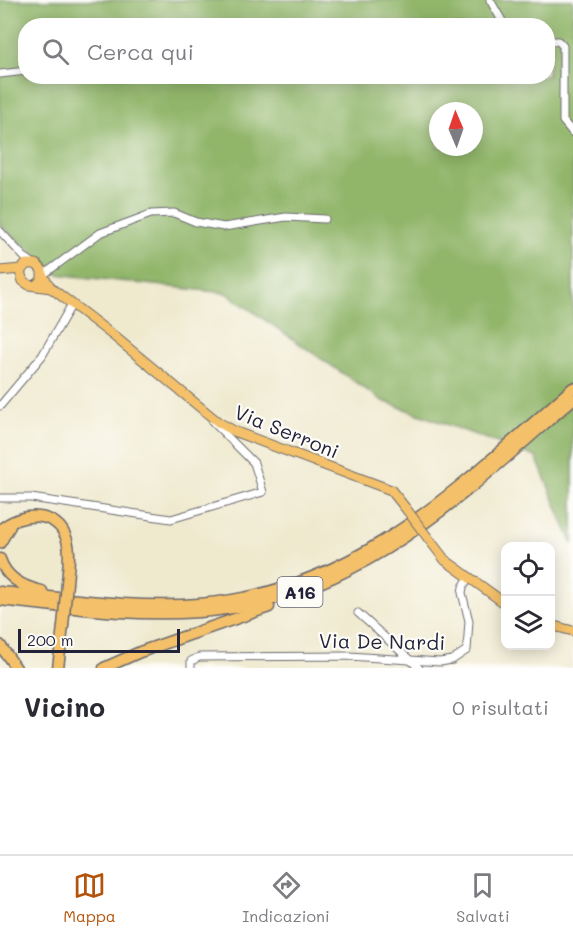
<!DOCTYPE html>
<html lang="it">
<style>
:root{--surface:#fff;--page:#f7f7f7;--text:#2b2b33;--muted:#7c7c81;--line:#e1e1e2;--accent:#b45309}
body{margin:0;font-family:Mali,sans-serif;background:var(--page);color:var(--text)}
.controls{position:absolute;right:18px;bottom:18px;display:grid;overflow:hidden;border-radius:12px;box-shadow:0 3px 15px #0003}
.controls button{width:54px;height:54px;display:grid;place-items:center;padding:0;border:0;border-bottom:2px solid var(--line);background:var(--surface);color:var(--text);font:30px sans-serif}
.compass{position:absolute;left:429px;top:102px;width:54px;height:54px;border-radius:50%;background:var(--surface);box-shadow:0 3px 15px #0003;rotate:358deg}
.scale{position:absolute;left:18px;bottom:15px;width:162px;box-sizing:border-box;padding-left:6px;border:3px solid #22223b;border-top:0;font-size:16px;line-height:21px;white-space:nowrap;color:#22223b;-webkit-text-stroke:4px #fdfcf7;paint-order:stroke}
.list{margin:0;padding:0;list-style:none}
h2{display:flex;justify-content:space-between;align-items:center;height:78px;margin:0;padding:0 24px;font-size:26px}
h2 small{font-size:20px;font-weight:400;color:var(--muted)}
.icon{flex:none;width:33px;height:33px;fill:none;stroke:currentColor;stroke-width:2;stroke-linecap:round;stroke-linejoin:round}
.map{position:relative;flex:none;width:573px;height:668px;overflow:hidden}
.search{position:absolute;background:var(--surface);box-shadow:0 3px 15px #0003;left:18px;right:18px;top:18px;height:66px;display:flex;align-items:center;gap:15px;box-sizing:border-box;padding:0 21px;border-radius:24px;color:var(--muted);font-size:22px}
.sheet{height:186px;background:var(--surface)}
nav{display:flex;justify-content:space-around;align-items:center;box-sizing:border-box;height:84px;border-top:2px solid var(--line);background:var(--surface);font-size:16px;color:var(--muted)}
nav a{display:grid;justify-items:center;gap:3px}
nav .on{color:var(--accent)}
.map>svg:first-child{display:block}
.forest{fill:#91b66a;stroke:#5a6c52;stroke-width:1.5;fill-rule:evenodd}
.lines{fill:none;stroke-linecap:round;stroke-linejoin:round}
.minor-casing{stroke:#6a686e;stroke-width:9}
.major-casing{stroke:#6a686e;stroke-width:11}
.highway-casing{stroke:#6a686e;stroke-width:13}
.minor{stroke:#fff;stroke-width:7}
.major{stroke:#f4c16a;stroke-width:9}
.highway{stroke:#f4c16a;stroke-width:10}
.major-bridge-casing{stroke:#6a686e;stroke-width:11;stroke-linecap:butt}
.highway-bridge-casing{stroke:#6a686e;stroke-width:13;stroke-linecap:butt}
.major-bridge{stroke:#f4c16a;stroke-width:9}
.highway-bridge{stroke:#f4c16a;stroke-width:10}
.labels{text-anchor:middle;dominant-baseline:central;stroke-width:4.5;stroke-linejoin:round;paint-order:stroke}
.shield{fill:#fdfcf7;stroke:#646373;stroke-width:1.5}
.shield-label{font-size:18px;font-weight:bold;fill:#22223b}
.street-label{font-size:20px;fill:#22223b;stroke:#fdfcf7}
</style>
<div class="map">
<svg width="573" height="668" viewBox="0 0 573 668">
<rect width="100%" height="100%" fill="#fdfcf7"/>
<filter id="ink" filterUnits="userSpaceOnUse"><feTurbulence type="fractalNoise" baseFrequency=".0167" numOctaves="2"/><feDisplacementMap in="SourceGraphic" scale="12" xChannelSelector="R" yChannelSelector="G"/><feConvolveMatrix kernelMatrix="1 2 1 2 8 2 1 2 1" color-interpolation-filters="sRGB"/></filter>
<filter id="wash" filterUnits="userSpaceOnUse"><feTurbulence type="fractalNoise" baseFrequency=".008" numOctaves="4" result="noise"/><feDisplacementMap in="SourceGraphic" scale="24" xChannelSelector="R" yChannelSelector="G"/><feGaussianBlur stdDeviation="1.35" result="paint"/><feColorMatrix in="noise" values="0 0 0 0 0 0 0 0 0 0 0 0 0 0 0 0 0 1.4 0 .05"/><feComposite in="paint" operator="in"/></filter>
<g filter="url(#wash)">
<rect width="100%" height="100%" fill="#efe9ce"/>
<path class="forest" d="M0,0h573v545l-37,-88 -153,-56 -157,-108 -169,-19 -57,-49zM26,26h522v50h-522zM438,111h36v36h-36z"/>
</g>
<g filter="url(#ink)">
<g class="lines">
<defs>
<g id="minor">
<polyline points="490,0 505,26"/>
<polyline points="548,41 558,41 563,46 563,121 573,133"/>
<polyline points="0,74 26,71"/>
<polyline points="0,231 24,257 33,263"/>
<polyline points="43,275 100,233 151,214 174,213 196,222 224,227 286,217 325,219"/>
<polyline points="0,406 42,356 72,304"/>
<polyline points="0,498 31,498 171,519 263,492 254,463 213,422"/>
<polyline points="358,613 419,668"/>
<polyline points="191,668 191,661 199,657 349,656 440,662 452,660 467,650 469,621 462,593 463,587 469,577"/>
</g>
<g id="major">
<polyline points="0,271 21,269"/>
<polyline points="43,276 51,288 115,337 218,422 236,432 391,490 407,510"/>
<polyline points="36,285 42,280 42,270 36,264 26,264 20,272 23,281 29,285 51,288"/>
<polyline points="428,538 445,560 506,604"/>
<polyline points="550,625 573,631"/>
</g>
<g id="highway">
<path d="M0,530c20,-18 57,-21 67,10 4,13 1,29 0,43"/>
<polyline points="0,543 10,526"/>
<path d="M0,559c6,19 23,28 42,32"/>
<path d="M0,592c66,6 133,17 199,12 158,-12 261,-118 374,-216"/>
<path d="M0,600c66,7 133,17 199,12 158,-11 261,-115 374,-213"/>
<polyline points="0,645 16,668"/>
<polyline points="58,668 63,626"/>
<polyline points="104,668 140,652 269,607"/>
</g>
</defs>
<use href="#minor" class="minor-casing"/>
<use href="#major" class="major-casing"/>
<use href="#highway" class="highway-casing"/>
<use href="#minor" class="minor"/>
<use href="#major" class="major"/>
<use href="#highway" class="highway"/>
<defs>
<polyline id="major-bridge" points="407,510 428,538"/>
<polyline id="highway-bridge" points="63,626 67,583"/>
</defs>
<use href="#major-bridge" class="major-bridge-casing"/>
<use href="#highway-bridge" class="highway-bridge-casing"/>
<use href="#major-bridge" class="major-bridge"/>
<use href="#highway-bridge" class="highway-bridge"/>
</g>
</g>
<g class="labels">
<rect class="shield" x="277.5" y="577" width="45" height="30" rx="4.5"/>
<g class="shield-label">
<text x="300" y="592">A16</text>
</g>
<g class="street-label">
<text transform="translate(287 431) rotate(22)">Via Serroni</text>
<text transform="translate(382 641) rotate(1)">Via De Nardi</text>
</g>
</g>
</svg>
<div class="controls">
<button><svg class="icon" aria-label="locate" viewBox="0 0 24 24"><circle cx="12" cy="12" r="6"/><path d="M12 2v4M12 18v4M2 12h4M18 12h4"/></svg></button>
<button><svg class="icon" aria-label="layers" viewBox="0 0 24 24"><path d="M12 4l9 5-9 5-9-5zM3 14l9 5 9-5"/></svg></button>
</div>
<svg class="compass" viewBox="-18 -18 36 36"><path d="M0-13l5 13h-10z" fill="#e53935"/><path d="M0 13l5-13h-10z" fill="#7c7c81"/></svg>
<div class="scale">200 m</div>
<div class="search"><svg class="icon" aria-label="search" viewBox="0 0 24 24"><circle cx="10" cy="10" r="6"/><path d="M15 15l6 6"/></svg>Cerca qui</div>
</div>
<section class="sheet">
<h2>Vicino<small>0 risultati</small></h2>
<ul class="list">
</ul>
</section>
<nav>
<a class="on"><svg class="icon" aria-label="map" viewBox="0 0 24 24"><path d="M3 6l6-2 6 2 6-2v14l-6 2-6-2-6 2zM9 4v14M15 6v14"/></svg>Mappa</a>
<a><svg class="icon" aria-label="directions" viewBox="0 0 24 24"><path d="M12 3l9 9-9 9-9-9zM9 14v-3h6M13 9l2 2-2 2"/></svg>Indicazioni</a>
<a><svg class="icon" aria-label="saved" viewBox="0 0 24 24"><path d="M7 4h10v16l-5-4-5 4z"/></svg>Salvati</a>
</nav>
